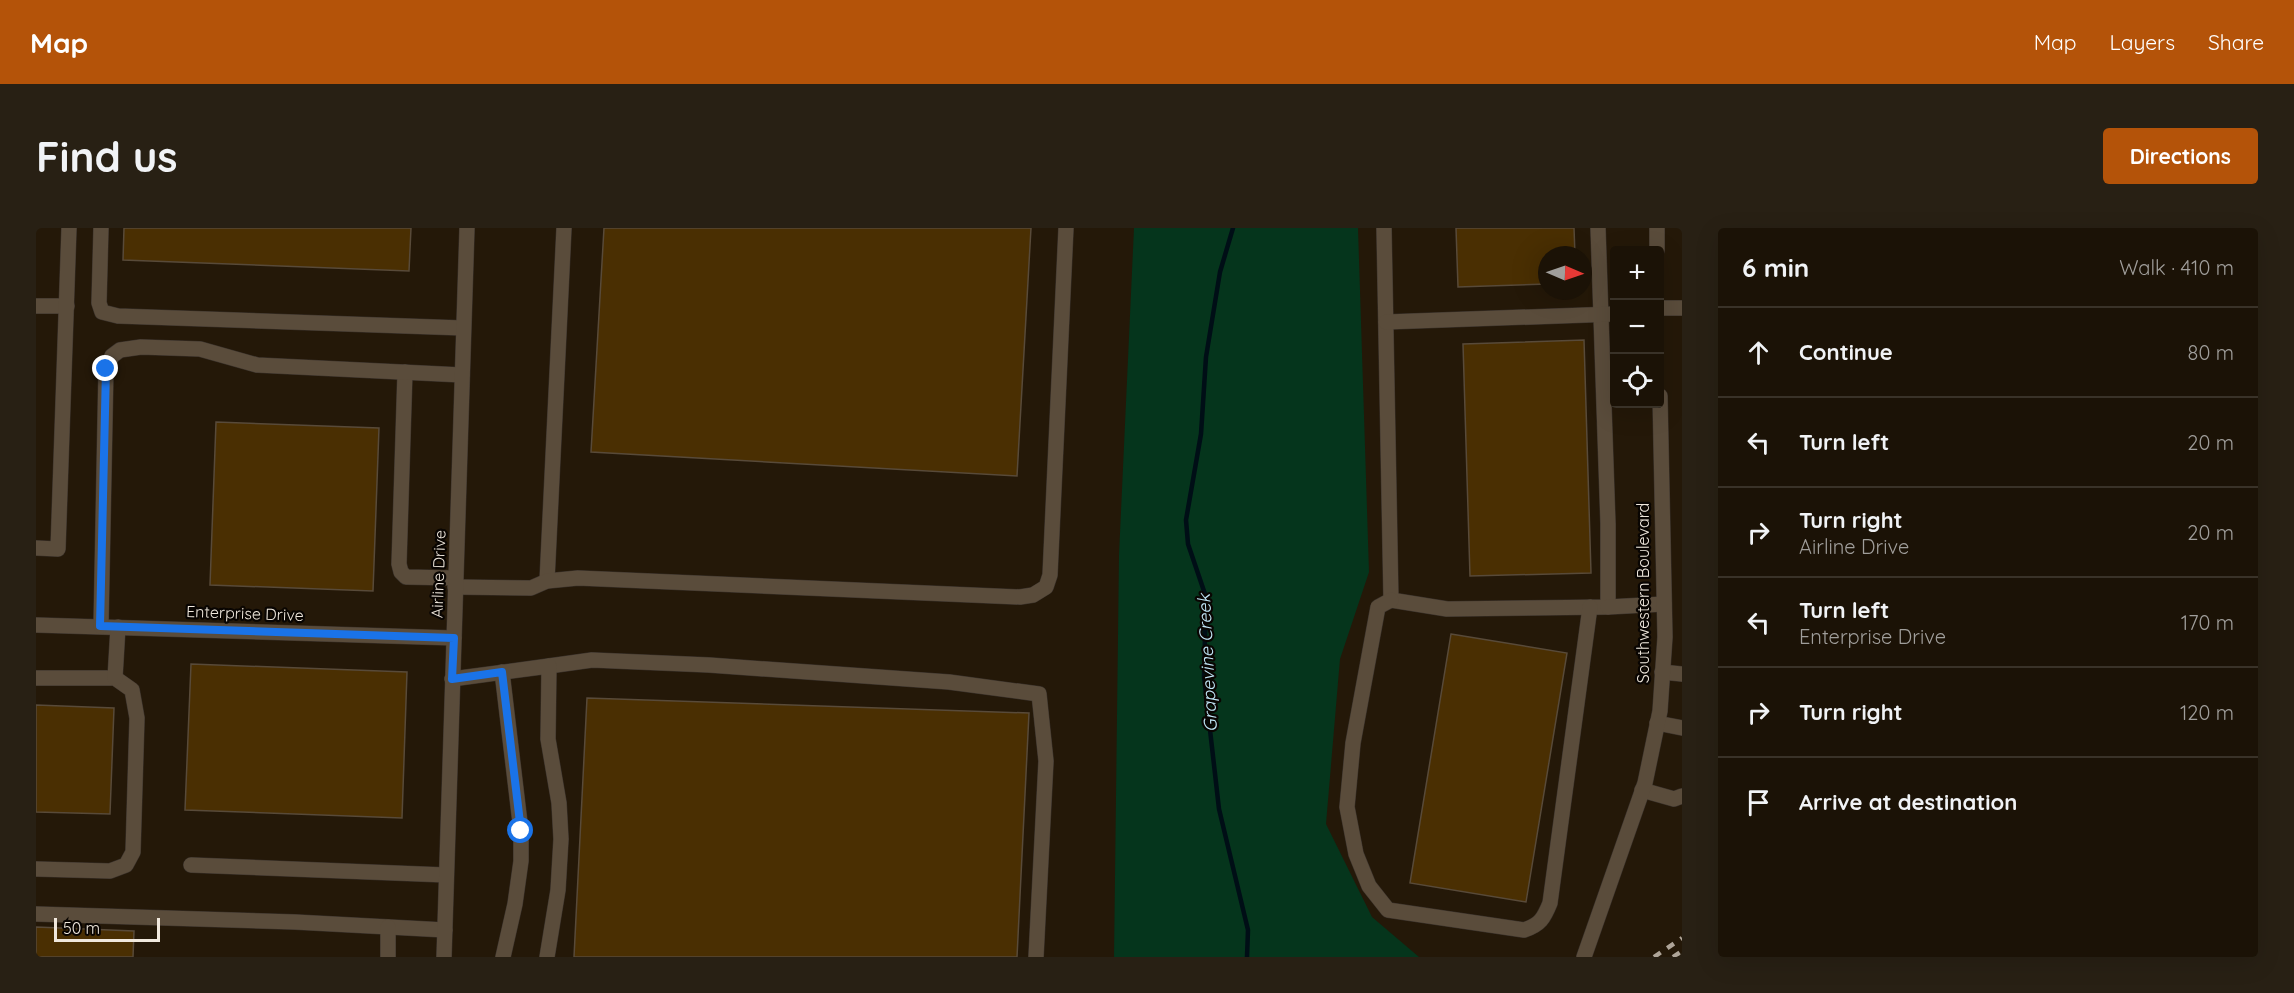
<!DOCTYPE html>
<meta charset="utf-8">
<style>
:root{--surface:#1b1206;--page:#282014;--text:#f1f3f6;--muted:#a09e9b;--line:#393228;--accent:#b45309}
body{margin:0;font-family:Quicksand,sans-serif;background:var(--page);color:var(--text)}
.controls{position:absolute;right:18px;top:18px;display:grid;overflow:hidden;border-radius:6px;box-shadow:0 6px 24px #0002}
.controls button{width:54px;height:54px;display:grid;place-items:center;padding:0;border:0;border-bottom:2px solid var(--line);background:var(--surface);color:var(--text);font:30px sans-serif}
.compass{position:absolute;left:1502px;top:18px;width:54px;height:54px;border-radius:50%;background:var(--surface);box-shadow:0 6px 24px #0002;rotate:92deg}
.scale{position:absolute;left:18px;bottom:15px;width:106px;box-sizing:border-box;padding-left:6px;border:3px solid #f0e8dd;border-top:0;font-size:16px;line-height:21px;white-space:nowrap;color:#f0e8dd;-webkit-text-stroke:4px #090502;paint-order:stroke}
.stop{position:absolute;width:18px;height:18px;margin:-14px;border:4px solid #1a73e8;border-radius:50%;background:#fff}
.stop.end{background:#1a73e8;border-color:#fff;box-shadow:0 2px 6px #0008}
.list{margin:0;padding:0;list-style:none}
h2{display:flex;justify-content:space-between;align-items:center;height:78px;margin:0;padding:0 24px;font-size:26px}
h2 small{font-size:20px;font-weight:400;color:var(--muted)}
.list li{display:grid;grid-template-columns:39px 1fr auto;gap:18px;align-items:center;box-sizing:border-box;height:90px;padding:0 24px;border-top:2px solid var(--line)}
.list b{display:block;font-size:22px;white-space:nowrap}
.list p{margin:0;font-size:20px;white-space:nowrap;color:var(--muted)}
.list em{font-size:20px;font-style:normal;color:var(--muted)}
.icon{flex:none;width:33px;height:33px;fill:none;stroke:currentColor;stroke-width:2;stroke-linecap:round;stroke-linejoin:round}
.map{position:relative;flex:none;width:1646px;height:729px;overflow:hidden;border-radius:6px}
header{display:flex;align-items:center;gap:36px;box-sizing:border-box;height:84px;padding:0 30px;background:var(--accent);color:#fff}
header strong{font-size:28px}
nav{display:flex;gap:33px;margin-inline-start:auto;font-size:21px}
.intro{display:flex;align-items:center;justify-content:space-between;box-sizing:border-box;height:144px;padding:0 36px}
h1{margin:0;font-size:42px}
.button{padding:15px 27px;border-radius:6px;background:var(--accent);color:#fff;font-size:21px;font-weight:700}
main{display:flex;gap:36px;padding:0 36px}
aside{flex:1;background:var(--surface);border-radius:6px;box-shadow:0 6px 24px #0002}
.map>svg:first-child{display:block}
.green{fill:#05351c}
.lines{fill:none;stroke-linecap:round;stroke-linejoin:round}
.stream{stroke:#000e16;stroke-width:4.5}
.building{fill:#4a2f02;stroke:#584a39;stroke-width:1.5}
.minor-casing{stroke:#3a322c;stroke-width:16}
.minor{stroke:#5a4c3b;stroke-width:15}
.rail{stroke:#aea498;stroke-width:4.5;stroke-dasharray:8 8;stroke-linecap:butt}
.route{stroke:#1a73e8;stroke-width:8}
.labels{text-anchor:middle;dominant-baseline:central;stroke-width:4.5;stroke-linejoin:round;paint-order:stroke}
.street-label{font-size:16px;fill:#f0e8dd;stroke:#090502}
.water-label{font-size:18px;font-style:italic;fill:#c2e8f9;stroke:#090502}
</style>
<header>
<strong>Map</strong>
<nav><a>Map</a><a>Layers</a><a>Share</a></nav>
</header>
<div class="intro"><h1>Find us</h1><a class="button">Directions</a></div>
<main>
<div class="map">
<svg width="1646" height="729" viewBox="0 0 1646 729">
<rect width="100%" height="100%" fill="#241808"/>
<polygon class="green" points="1098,0 1322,0 1333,344 1304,431 1290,596 1336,689 1383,729 1078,729 1083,327"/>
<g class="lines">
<polyline class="stream" points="1197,0 1184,44 1170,129 1165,206 1150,292 1152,316 1170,369 1168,449 1183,581 1212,702 1211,729"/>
</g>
<g class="building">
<polygon points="88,0 375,0 373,43 87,32"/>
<polygon points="568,0 995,0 981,248 555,224"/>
<polygon points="1420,0 1538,0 1539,27 1511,27 1511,56 1422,59"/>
<polygon points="1548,112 1555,345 1434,348 1427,116"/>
<polygon points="180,194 343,200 337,363 174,357"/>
<polygon points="1415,406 1531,425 1490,674 1374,655"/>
<polygon points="155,436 371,444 366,590 149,582"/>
<polygon points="551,470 993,485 981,729 538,729"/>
<polygon points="0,477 78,480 74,586 0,584"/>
<polygon points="0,699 98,703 97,729 0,729"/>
</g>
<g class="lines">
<defs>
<g id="minor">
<polyline points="65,0 63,75 66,84 82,88 427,100"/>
<polyline points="1348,0 1355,372 1411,381 1572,379 1572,296 1562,0"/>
<polyline points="1621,0 1621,22"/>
<polyline points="0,78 31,78"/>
<polyline points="1624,80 1646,80"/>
<polyline points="1350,94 1578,86"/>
<polyline points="369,144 363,336 365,344 370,349 419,350"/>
<polyline points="0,320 22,321 33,0"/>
<polyline points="511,353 528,0"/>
<polyline points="419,359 495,360 511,353 542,350 984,369 997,367 1010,359 1014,347 1030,0"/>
<path d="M1355,372l-13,7 -25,136 -6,64 9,47 13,32 19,24 136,20c16,-5 20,-12 26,-27l40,-296"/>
<polyline points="1572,379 1628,376"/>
<polyline points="0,397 418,410"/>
<polyline points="65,398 70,141 76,128 84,122 105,119 164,121 221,137 426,147"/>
<polyline points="513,438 556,432 673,437 913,454 1003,466 1010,533 1000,729"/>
<polyline points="466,444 485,603 485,633 479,676 467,729"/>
<polyline points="1626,444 1646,446"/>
<polyline points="0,450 79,450 96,462 101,490 97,624 90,637 74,643 0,641"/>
<polyline points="79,450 82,399"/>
<polyline points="416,451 513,438 512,511 523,575 525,611 522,662 511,729"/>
<polyline points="1621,495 1646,500"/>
<polyline points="1606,562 1638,571 1646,568"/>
<polyline points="155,637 410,647"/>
<polyline points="0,686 259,694 409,702"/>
<polyline points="352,729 352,699"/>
<polyline points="408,729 431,0"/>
<polyline points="1548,729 1609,555 1624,483 1629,409 1624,168"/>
</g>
</defs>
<use href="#minor" class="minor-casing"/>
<use href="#minor" class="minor"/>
<g class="rail">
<polyline points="1618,729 1646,710"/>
<polyline points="1637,729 1646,723"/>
</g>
</g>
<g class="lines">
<polyline class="route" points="70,141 64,398 418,410 416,451 466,444 485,603"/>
</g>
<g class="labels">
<g class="street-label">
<text transform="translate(402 346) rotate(-88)">Airline Drive</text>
<text transform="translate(1607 365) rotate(-90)">Southwestern Boulevard</text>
<text transform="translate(209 385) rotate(2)">Enterprise Drive</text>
</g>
<g class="water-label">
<text transform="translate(1171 435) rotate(-93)">Grapevine Creek</text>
</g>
</g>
</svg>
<div class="controls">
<button>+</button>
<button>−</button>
<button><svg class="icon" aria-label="locate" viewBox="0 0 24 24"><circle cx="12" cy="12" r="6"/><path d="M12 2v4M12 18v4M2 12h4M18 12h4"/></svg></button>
</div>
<svg class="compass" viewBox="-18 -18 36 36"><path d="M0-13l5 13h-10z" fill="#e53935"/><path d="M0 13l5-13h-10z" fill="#a09e9b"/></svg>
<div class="scale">50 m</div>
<div class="stop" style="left:485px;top:603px"></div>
<div class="stop end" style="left:70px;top:141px"></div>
</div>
<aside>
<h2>6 min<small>Walk · 410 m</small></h2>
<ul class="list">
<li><svg class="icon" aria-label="ahead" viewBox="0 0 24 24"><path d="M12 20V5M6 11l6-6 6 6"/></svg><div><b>Continue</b></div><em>80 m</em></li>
<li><svg class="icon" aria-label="left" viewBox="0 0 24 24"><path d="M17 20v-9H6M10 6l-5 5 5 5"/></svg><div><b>Turn left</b></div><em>20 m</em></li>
<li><svg class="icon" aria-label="right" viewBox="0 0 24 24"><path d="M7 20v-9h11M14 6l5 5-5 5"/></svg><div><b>Turn right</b><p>Airline Drive</p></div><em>20 m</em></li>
<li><svg class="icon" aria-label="left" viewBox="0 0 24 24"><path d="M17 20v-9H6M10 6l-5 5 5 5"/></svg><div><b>Turn left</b><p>Enterprise Drive</p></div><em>170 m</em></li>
<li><svg class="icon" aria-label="right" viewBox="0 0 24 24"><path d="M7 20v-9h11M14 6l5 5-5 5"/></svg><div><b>Turn right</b></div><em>120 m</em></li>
<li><svg class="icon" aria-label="arrive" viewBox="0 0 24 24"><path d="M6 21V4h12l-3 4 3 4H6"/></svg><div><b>Arrive at destination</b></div></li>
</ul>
</aside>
</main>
